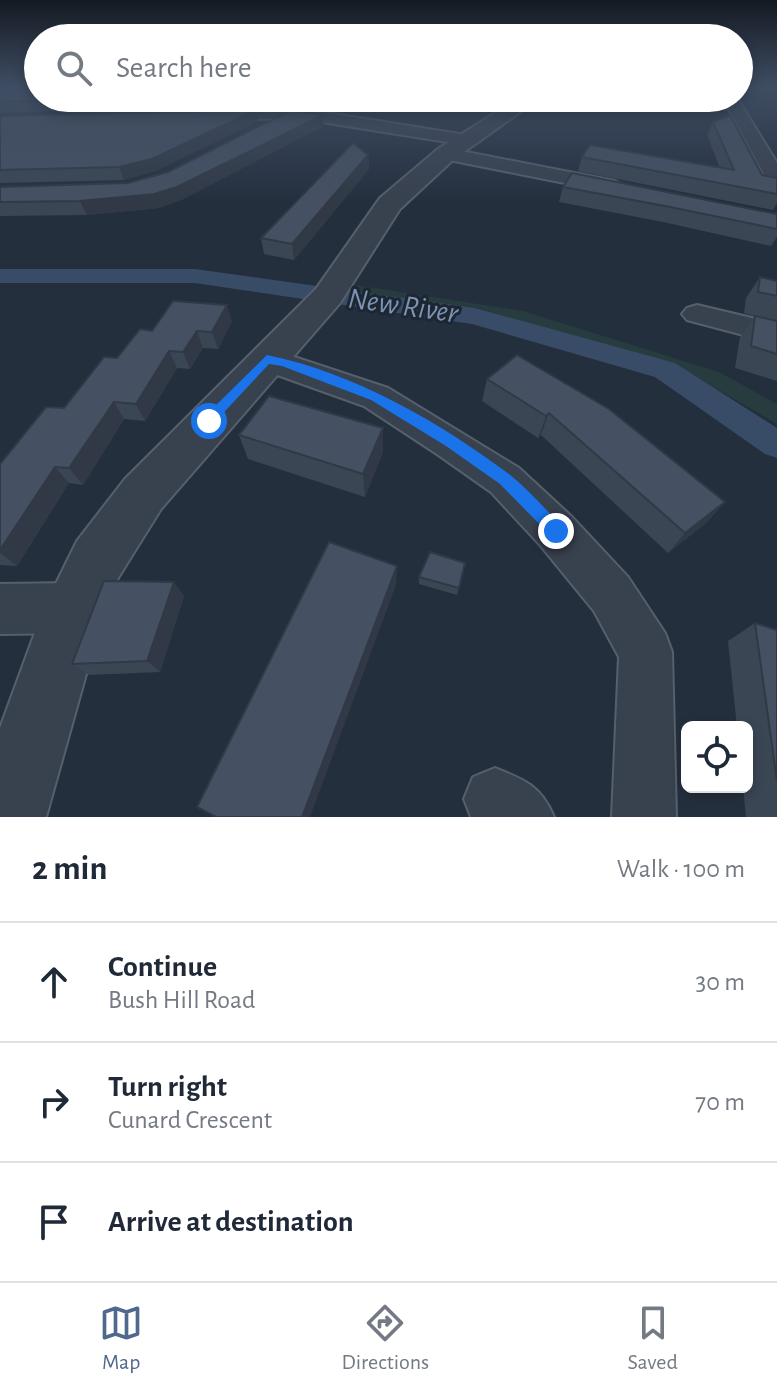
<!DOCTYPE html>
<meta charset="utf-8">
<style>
:root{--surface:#fff;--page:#f2f2f3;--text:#1f2937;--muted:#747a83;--line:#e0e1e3;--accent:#4f688e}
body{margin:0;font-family:"Alegreya Sans",sans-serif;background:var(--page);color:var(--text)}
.controls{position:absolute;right:24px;bottom:24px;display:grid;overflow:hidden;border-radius:12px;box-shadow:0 4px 12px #0003}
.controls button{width:72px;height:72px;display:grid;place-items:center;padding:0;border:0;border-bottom:2px solid var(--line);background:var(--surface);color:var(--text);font:40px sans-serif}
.stop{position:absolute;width:24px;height:24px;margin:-18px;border:6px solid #1a73e8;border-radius:50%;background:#fff}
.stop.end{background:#1a73e8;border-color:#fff;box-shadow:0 2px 8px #0008}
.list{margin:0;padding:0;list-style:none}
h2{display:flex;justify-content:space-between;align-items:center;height:104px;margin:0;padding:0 32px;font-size:34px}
h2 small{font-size:26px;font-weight:400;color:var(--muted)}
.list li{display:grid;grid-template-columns:52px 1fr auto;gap:24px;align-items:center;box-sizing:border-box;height:120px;padding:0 32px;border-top:2px solid var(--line)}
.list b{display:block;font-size:30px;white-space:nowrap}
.list p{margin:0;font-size:26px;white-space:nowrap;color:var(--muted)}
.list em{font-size:26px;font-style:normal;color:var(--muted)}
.icon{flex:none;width:44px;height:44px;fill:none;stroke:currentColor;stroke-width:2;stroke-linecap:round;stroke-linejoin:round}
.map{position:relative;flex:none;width:777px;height:817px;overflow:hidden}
.search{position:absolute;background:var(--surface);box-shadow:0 4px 12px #0003;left:24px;right:24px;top:24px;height:88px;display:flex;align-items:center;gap:20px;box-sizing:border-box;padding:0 28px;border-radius:44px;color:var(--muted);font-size:30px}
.sheet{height:464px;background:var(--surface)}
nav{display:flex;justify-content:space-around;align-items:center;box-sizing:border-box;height:112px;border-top:2px solid var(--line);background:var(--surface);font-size:22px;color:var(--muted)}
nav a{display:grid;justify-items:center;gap:4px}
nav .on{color:var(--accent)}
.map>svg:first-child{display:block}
.green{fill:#263c3f}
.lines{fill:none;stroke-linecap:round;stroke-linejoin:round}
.canal{fill:#394c67;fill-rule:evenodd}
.minor-casing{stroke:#565f6c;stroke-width:4}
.tertiary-casing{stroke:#565f6c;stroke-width:4}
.minor{fill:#38414e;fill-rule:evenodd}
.tertiary{fill:#38414e;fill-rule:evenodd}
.wall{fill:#3b4654}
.shaded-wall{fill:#303945}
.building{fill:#455162;stroke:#303945;stroke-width:2}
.route{fill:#1a73e8}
.labels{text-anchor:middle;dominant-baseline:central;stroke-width:6;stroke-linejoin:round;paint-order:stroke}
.water-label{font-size:30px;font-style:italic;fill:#7c92b1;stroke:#1d2633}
</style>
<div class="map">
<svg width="777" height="817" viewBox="0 0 777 817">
<rect width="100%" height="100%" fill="#242f3e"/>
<polygon class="green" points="355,285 523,311 719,372 777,404 777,424 688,372 477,308 353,293"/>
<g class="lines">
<polygon class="canal" points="0,269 195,269 475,308 675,363 777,428 777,458 765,454 655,377 472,324 195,283 0,283"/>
<defs>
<g id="minor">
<polygon points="723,98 737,98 777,163 777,186 767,180"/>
<polygon points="296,108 466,135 475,140 466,145 296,118 210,120 202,115 210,110"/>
<polygon points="446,148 615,181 625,187 615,193 439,158 437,154"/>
<polygon points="697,305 777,324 777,344 687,320 682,314 687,308"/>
<polygon points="267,348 388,388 519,468 572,517 628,577 665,633 672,652 676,817 612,817 619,657 594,611 540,545 491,492 437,454 364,406 255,367 251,359 255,351"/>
<polygon points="74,583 92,590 99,608 92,626 74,633 0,634 0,584"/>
<path d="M495,768c30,12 46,18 59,49h-83l-7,-18 9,-22z"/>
</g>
<polygon id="tertiary" points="519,98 540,98 454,159 400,209 340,303 161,509 118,578 104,610 46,817 0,817 0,728 44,608 77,541 125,479 316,289 380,198 438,149"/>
</defs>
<use href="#minor" class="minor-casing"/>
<use href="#tertiary" class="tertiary-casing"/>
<use href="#minor" class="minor"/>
<use href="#tertiary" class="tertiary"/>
</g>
<g class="wall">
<polygon points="751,87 777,87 777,90"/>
<polygon points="0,94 38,98 370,98 344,113 296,105 0,113"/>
<polygon points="256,110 258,121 156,171 124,180 0,183 0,116"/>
<polygon points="323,115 324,126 181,200 159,208 87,215 0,216 0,187 128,183 168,172"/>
<polygon points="713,122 762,175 777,178 777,203 773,210 578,171 582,157 720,168 707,135"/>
<polygon points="368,155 369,169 294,260 264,254 261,238"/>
<polygon points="563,187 777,214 777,237 771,246 663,222 559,202"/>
<polygon points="760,277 777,281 777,381 735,368 740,337 755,316 744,313 746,298"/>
<polygon points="232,321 218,349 203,348 190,369 177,368 145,421 124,419 83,485 69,483 17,566 0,565 0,464 64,408 117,358 152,331"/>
<polygon points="487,379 725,502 706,523 668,553 541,435 538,438 482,401"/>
<polygon points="239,435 383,452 365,497 248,459"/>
<polygon points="465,563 457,595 419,584 419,577"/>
<polygon points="184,596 160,672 89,675 72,664"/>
<polygon points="755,623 777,630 777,817 746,817 743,787 747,787 747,727 737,727 728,641"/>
</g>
<g class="shaded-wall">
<polygon points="351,98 370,98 344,113 343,102"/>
<polygon points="256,110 258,121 156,171 124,180 119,167"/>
<polygon points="323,115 324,126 181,200 159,208 87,215 80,201 154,194"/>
<polygon points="368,155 369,169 294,260 292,244"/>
<polygon points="227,305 232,321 218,349 212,332"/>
<polygon points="197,331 203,348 190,369 183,352"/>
<polygon points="169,351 177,368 145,421 136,404"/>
<polygon points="114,402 124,419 83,485 69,468"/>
<polygon points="549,413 541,435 538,438 546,416"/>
<polygon points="383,428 383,452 365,497 363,474"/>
<polygon points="55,467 69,483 17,566 0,553 0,550"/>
<polygon points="725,502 706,523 668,553 685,533"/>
<polygon points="397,566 396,585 310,817 302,817"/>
<polygon points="174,582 184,596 160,672 147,661"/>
</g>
<g class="building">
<polygon points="11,87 38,87 38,98 152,98 0,102 0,94"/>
<polygon points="318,98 351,98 343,102"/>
<polygon points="256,110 152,159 119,167 0,170 0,116"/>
<polygon points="292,110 323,115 177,187 154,194 80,201 0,202 0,187 128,183 168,172"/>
<polygon points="730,115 762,175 777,178 777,194 582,157 590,145 734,170 713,122"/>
<polygon points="353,143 368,155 292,244 261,238"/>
<polygon points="572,173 777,214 777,229 670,207 563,187"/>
<polygon points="760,277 777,281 777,296 758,292"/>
<polygon points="173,301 227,305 212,332 197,331 183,352 169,351 136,404 114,402 69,468 55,467 0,550 0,464 46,407 64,408 104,357 117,358 140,329 152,331"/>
<polygon points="755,316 777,321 777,354 751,346"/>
<polygon points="517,355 609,409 725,502 685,533 549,413 546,416 487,379"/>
<polygon points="269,396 383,428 363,474 239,435"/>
<polygon points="329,542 397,566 302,817 216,817 197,807"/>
<polygon points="430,552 465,563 459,588 419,577"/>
<polygon points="104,581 174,582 147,661 72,664"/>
<polygon points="755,623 777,630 777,781"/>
</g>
<linearGradient id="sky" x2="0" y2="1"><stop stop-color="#141a22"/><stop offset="0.43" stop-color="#3f4d63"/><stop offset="1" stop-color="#3f4d63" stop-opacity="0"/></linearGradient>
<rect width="777" height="202" fill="url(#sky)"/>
<path class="route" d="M267,355c87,18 171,66 242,119 19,15 36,35 53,52v10h-11l-51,-52 -54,-38 -75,-46 -89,-34 -13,-2 -56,60h-9v-7z"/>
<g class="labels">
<g class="water-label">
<text transform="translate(403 306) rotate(8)">New River</text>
</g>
</g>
</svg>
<div class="controls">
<button><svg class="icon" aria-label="locate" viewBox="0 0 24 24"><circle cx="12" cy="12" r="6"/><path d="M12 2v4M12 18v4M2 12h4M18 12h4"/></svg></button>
</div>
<div class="stop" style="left:209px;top:421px"></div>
<div class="stop end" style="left:556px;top:531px"></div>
<div class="search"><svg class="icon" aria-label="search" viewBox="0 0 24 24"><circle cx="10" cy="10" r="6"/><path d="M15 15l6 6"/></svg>Search here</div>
</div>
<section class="sheet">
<h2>2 min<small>Walk · 100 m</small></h2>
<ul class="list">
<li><svg class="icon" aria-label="ahead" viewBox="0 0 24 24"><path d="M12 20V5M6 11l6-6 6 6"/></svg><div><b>Continue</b><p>Bush Hill Road</p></div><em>30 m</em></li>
<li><svg class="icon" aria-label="right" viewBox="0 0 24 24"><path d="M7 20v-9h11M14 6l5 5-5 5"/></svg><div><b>Turn right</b><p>Cunard Crescent</p></div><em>70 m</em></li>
<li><svg class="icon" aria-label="arrive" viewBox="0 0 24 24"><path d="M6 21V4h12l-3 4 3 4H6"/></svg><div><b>Arrive at destination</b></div></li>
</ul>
</section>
<nav>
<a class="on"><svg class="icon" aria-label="map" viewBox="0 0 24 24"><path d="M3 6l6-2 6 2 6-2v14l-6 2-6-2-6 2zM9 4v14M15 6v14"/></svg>Map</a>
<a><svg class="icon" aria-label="directions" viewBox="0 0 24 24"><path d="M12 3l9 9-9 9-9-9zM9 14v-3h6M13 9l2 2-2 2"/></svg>Directions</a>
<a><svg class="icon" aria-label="saved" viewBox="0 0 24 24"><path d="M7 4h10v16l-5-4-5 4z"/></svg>Saved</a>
</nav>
